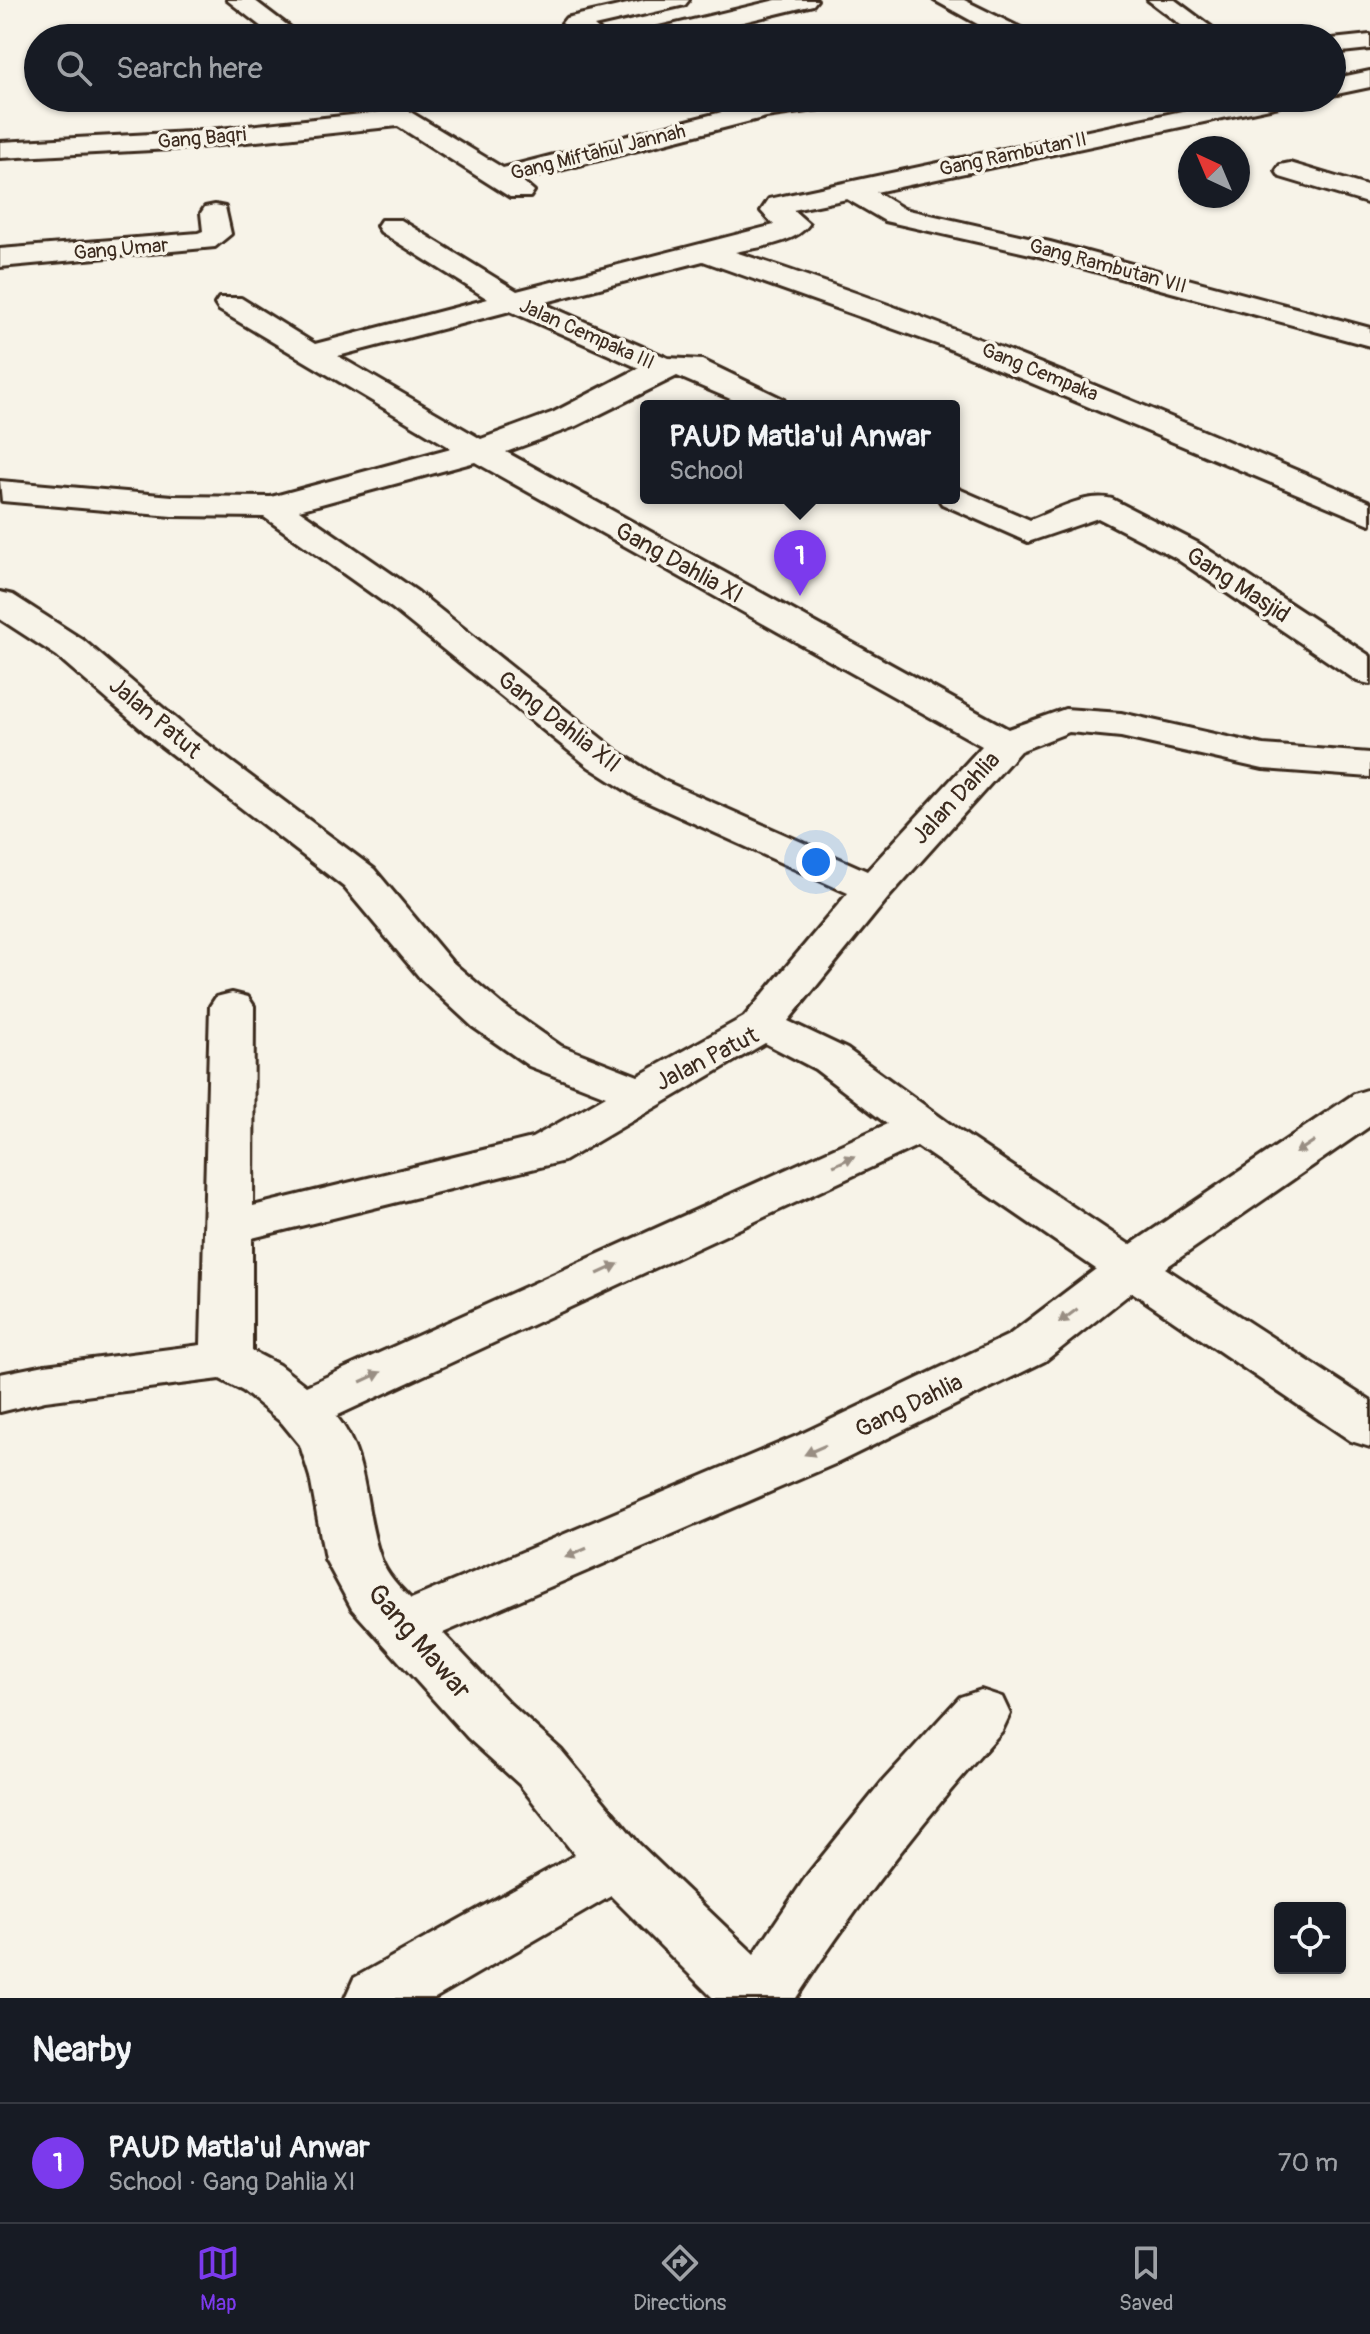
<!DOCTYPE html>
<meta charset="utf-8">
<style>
:root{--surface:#171b24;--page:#242831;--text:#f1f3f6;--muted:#9ea1a6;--line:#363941;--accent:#7c3aed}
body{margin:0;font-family:Pangolin,sans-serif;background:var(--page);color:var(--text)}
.controls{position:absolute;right:24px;bottom:24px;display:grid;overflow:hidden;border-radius:8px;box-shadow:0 2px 6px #0004}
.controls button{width:72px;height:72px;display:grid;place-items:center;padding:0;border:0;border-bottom:2px solid var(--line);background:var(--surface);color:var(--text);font:40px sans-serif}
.compass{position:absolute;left:1178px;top:136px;width:72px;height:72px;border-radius:50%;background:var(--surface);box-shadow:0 2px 6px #0004;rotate:316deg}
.you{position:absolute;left:816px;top:862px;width:28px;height:28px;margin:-20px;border:6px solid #fff;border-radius:50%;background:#1a73e8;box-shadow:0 0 0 12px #1a73e833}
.badge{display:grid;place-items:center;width:52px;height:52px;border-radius:50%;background:var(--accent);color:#fff;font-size:26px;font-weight:700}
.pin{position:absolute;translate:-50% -66px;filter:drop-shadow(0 2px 4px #0008)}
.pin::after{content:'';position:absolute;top:42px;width:28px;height:24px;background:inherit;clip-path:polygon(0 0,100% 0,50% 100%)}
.popup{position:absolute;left:640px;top:400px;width:320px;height:104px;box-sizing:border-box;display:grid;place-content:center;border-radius:8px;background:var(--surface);filter:drop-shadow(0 2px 6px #0005);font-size:26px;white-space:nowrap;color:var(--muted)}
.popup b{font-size:30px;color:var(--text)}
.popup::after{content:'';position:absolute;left:50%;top:100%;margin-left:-16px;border:16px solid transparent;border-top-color:var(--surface)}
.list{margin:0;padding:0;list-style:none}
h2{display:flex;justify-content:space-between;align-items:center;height:104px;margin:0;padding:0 32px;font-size:34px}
h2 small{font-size:26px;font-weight:400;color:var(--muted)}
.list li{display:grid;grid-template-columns:52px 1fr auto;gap:24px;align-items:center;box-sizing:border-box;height:120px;padding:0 32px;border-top:2px solid var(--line)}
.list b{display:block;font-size:30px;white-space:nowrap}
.list p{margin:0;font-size:26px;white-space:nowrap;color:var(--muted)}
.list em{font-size:26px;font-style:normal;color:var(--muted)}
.icon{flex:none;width:44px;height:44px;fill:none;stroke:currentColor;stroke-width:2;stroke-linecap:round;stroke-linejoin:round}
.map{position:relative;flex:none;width:1370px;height:1998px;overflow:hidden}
.search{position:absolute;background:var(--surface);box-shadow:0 2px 6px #0004;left:24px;right:24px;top:24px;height:88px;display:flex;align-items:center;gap:20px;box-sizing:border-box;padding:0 28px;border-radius:44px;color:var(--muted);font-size:30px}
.sheet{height:224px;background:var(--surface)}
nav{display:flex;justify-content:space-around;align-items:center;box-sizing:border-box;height:112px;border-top:2px solid var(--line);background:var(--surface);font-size:22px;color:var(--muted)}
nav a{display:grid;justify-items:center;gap:4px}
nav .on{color:var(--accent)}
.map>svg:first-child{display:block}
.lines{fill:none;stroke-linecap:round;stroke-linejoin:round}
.minor-casing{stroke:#3b2a1e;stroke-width:6}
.minor{fill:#f7f3e8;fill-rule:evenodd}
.oneway{fill:#998e83}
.labels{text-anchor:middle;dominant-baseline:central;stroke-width:7;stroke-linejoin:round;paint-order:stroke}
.far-street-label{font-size:20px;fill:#3b2a1e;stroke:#f7f3e8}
.street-label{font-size:24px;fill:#3b2a1e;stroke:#f7f3e8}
.near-street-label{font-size:28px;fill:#3b2a1e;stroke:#f7f3e8}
</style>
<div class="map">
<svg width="1370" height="1998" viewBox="0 0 1370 1998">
<rect width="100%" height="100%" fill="#f7f3e8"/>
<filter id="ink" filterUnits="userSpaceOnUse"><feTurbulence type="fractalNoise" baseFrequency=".0125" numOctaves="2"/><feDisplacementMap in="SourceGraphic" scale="16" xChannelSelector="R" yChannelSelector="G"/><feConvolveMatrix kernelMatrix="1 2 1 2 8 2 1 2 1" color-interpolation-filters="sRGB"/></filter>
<g filter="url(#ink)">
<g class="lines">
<defs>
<g id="minor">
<polygon points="227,0 254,0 304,38 276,38"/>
<polygon points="645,0 689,0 685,5 594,26 608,38 580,38 562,23 566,18"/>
<polygon points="776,0 817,0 813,5 677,38 635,38 638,33"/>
<polygon points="934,0 964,0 1031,33 1034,38 1003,38"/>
<polygon points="1148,0 1175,0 1226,38 1198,38"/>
<polygon points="1370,35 1370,49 1332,53 1332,39"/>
<polygon points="1370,71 1370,87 1332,95 1332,79"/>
<polygon points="369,98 395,98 412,113 503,168 765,101 854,98 841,106 766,117 521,180 534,191 530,197 510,197 398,126 190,148 0,158 0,142 190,132 381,112"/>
<path d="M1243,98h49l-13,8 -403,86 28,17 146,33 320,86v18l-335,-91 -150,-34 -38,-22 -54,11 16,14c-14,20 -52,23 -74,28 217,70 426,160 635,250v22l-425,-177 -242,-86 -161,42 126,55 34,2 81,39 5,7h-41l-70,-30 -101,50 -70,26 502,277 57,-20 56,4 142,32 107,8v24l-107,-8 -142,-32 -52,-5 -49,19 -132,147 -100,123 59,28 107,78 176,118 224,-151 16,-5v37l-205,142 205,133v46l-19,-6 -219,-149 -87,69 -208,102 -394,170 67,71 51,46 78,94 115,110 54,-80 75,-93 77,-84 21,-7 21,7 8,17 -8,17c-76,85 -144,172 -206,267h-83l-102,-102 -176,102h-90l9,-20 221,-123 -56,-71 -51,-46 -116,-129 -27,-50 -15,-82 -10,-32 -18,-22 -39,-32 -23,-12 -175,22 -45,11v-38l45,-9 156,-20 9,-339 6,-9 16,-4 16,4 6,9 -1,200 279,-68 74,-42 -77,-30 -56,-39 -52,-48 -77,-92 -183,-141 -104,-90 -57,-37v-27l13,3 70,45 106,90 185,139 77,92 54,46 56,39 77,30 106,-59 104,-124 -212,-96 -47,-30 -197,-159 -128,-91 -92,-1 -170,-15 -2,-20 172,15 99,1 180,-49 -232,-138 -4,-6 4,-6h22l74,46 173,-45 -107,-67 -4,-6 4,-6h20l116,71 257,-66 -13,-14 8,-12zM510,311l129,57 -85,44 -73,27 -143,-83zM475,462l507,284 -115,125 -203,-90 -47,-30 -199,-159 -119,-82zM765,1043l50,26 72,55 -581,262 -27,-21 -27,-14v-113l312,-77zM917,1146l179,123 -87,66 -210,100 -388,164c-12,-12 -24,-24 -30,-40 -18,-47 -11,-102 -45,-143z"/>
<polygon points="1290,163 1370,187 1370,204 1280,177 1276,171 1280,165"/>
<polygon points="215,205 225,207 231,234 215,247 0,267 0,249 198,233 203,231 201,213 205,207"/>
<path d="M954,487l76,33c24,-9 56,-28 82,-21l86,44 172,113v28l-13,-3 -183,-124 -76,-39 -70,24 -86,-38 -4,-6h16z"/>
</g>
</defs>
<use href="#minor" class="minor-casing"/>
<use href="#minor" class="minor"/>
</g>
<defs><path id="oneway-solid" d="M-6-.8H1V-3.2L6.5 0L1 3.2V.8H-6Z" transform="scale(2)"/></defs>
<g class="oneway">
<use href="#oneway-solid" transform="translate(1305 1147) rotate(147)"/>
<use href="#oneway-solid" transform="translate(844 1161) rotate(-25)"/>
<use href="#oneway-solid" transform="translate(608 1269) rotate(-25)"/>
<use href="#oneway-solid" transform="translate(1068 1316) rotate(143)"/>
<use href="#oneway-solid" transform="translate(371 1377) rotate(-25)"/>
<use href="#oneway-solid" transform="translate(815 1450) rotate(156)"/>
<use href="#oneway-solid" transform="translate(576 1553) rotate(157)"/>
</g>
</g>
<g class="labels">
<g class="far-street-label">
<text transform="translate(202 138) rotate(-5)">Gang Baqri</text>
<text transform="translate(598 152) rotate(-14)">Gang Miftahul Jannah</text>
<text transform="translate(1013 154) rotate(-12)">Gang Rambutan II</text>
<text transform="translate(121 249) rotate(-5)">Gang Umar</text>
<text transform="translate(1108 266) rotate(15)">Gang Rambutan VII</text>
<text transform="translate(587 334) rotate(24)">Jalan Cempaka III</text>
<text transform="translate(1040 372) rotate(22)">Gang Cempaka</text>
</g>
<g class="street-label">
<text transform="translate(679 563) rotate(29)">Gang Dahlia XI</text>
<text transform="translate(1238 585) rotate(33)">Gang Masjid</text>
<text transform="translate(155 718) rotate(40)">Jalan Patut</text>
<text transform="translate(559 722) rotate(38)">Gang Dahlia XII</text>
<text transform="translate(956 798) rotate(-47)">Jalan Dahlia</text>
<text transform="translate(707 1059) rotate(-27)">Jalan Patut</text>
<text transform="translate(909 1406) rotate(-26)">Gang Dahlia</text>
</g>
<g class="near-street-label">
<text transform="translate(419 1642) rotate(49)">Gang Mawar</text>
</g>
</g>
</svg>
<div class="controls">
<button><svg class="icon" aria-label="locate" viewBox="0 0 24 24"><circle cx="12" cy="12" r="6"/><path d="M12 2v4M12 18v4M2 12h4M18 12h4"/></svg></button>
</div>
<svg class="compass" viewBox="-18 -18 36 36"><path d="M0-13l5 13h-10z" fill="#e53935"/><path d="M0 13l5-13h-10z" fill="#9ea1a6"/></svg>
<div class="you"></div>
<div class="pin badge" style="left:800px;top:596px">1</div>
<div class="popup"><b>PAUD Matla'ul Anwar</b>School</div>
<div class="search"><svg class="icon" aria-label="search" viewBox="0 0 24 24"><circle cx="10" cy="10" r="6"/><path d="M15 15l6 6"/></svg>Search here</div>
</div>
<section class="sheet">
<h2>Nearby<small></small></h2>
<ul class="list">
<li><span class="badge">1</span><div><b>PAUD Matla'ul Anwar</b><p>School · Gang Dahlia XI</p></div><em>70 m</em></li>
</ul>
</section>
<nav>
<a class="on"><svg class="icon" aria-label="map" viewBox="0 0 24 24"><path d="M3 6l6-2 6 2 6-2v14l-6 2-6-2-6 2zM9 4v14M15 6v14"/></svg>Map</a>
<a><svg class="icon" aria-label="directions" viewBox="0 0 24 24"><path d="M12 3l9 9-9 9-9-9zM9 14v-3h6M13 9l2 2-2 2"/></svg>Directions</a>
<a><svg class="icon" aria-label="saved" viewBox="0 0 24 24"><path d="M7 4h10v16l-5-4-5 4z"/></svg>Saved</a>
</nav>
